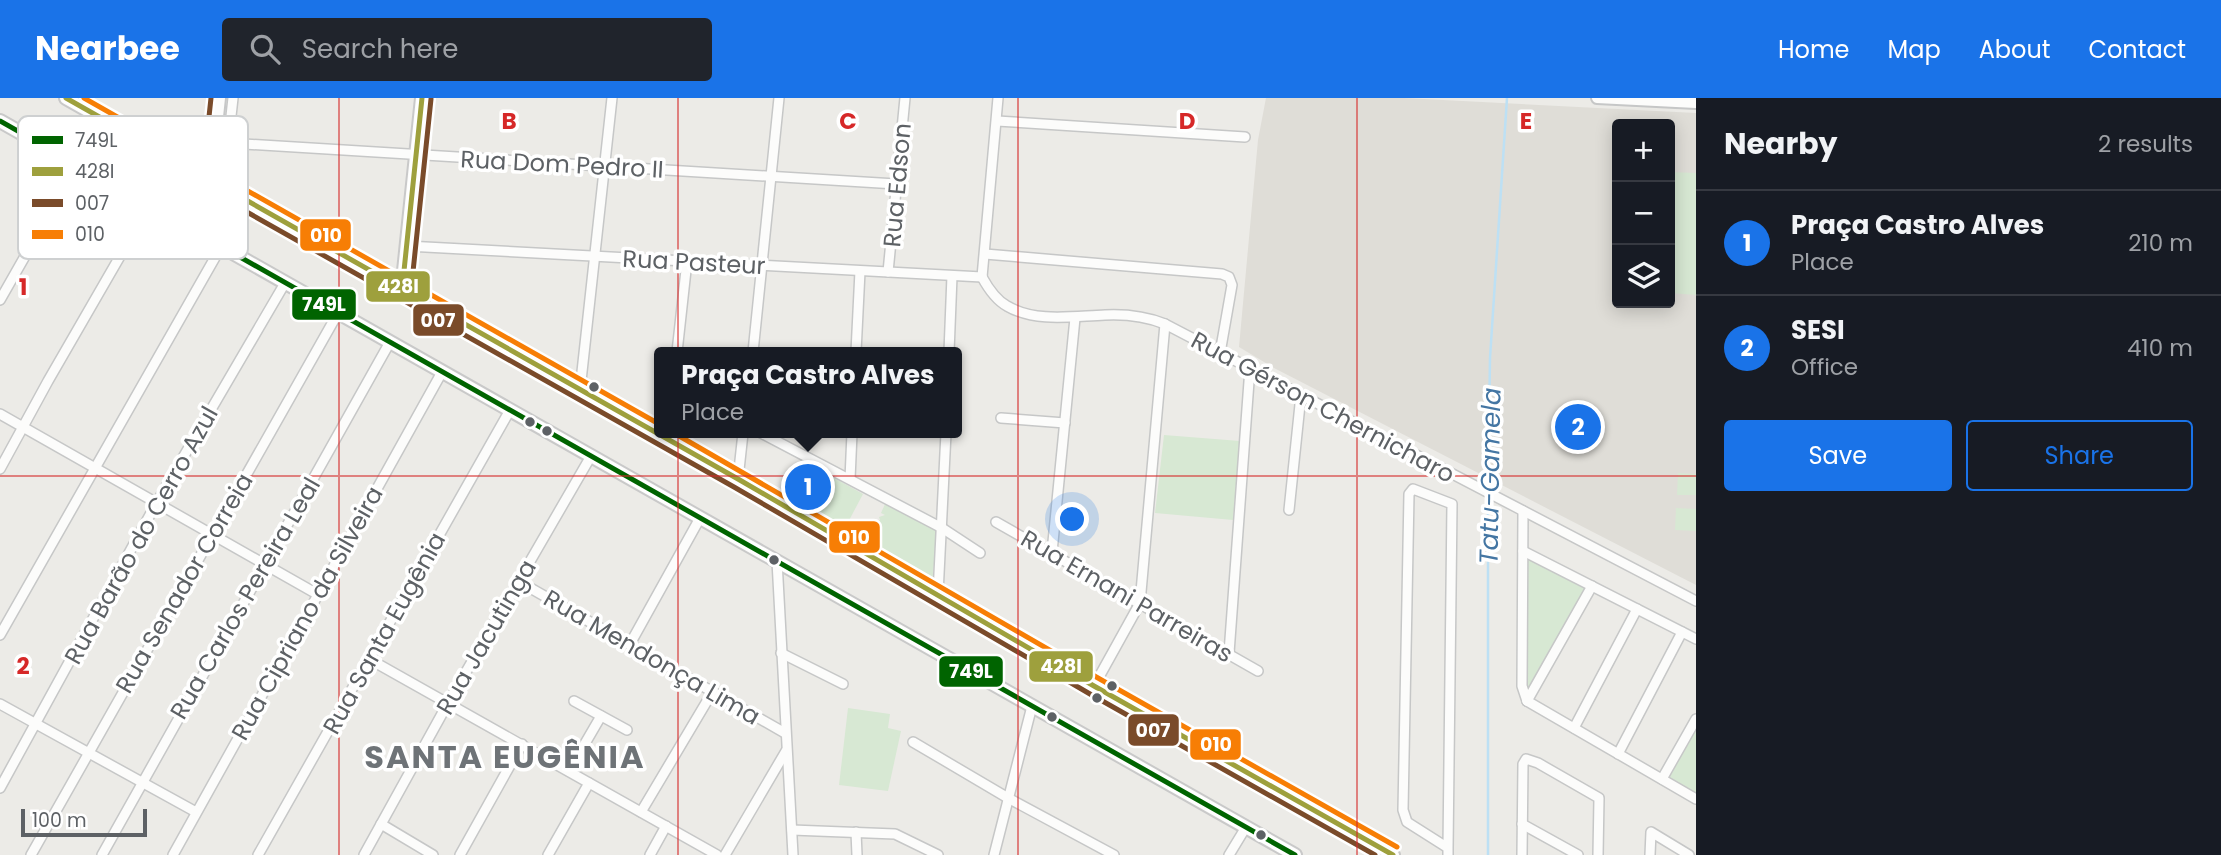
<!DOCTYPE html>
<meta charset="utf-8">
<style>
:root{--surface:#171b24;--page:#20242c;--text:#f1f3f6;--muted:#9ea1a6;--line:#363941;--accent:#1a73e8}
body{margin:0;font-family:Poppins,sans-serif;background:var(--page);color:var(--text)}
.controls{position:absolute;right:21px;top:21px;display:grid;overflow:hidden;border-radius:7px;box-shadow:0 4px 18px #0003}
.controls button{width:63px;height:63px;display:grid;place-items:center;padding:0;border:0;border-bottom:2px solid var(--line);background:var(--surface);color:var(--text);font:35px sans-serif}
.scale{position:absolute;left:21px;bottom:18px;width:126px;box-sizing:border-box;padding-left:7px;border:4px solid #5d6165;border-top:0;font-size:19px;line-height:24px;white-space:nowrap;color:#5d6165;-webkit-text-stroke:5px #fff;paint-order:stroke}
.you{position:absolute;left:1073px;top:422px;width:24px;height:24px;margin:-18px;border:5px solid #fff;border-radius:50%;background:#1a73e8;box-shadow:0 0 0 10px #1a73e833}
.badge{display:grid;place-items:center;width:46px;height:46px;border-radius:50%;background:var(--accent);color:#fff;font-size:23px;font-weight:700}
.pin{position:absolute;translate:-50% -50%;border:4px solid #fff;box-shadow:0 2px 7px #0006}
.popup{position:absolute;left:654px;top:249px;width:308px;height:91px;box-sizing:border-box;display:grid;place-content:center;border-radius:7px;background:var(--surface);filter:drop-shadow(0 2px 5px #0005);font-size:23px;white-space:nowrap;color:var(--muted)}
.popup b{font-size:26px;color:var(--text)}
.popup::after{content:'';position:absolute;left:50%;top:100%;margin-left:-14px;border:14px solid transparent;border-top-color:var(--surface)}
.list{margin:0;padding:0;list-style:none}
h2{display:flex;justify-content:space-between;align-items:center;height:91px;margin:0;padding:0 28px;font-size:30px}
h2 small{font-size:23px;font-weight:400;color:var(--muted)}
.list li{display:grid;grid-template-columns:46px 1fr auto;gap:21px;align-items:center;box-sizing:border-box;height:105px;padding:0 28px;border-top:2px solid var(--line)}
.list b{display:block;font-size:26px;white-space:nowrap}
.list p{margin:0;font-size:23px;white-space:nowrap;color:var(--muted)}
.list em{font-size:23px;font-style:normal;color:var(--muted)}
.actions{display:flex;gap:14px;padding:21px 28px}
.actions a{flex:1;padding:16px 0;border:2px solid var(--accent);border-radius:7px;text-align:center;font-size:24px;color:var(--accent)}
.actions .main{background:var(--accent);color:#fff}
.icon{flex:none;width:38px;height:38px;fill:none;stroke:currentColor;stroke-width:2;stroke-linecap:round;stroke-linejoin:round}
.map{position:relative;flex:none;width:1696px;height:757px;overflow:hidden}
header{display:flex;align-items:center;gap:42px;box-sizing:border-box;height:98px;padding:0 35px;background:var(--accent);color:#fff}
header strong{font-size:33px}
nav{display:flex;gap:38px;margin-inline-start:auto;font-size:24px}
.search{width:490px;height:63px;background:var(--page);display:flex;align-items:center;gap:18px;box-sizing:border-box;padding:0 24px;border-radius:7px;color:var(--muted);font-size:26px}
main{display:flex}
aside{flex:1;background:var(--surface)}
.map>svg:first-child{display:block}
.education{fill:#dfddd7;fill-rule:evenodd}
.green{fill:#d7e8d3}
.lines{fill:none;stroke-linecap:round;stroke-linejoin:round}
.stream{stroke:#bde0f4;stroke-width:2.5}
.minor-casing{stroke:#c6c7c7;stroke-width:12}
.tertiary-casing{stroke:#c6c7c7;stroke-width:14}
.secondary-casing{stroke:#c9c9c9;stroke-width:16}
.minor{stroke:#fcfcfb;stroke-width:9}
.tertiary{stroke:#fcfcfb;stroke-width:10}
.secondary{stroke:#fcfcfb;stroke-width:12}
.bus-1-casing{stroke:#fff;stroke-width:10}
.bus-2-casing{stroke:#fff;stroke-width:10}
.bus-3-casing{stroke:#fff;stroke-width:10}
.bus-4-casing{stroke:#fff;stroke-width:10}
.bus-1{stroke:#006400;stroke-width:5}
.bus-2{stroke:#9ea03d;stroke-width:5}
.bus-3{stroke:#7a4b2a;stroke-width:5}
.bus-4{stroke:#f77e05;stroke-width:5}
.grid{fill:none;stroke:#d62828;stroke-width:2;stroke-opacity:0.55}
.bus-dot{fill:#5d6165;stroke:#fff;stroke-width:2.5}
.labels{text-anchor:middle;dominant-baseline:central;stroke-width:7;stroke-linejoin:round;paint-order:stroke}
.street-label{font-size:24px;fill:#5d6165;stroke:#fff}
.water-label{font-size:26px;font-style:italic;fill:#4476a3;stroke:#fff}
.district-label{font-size:32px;font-weight:bold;letter-spacing:2px;fill:#6e7377;stroke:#fff}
.key{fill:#fff;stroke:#ced0d1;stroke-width:2}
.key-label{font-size:19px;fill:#5d6165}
.grid-label{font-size:23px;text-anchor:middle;font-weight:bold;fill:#d62828;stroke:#fff;stroke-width:7;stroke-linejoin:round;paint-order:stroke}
.line-badge{stroke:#fff;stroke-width:2.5}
.badge-label{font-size:19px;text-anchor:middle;font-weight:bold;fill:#fff}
</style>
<header>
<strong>Nearbee</strong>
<div class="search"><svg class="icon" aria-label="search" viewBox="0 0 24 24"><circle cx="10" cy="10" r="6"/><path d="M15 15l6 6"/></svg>Search here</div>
<nav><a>Home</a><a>Map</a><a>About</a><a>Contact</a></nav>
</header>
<main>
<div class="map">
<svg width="1696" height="757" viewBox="0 0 1696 757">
<rect width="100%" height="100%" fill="#ecebe7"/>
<path class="education" d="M1266,0h138l292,15v472l-422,-217 -35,-21 19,-207zM1617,26h53v179h-53z"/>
<g class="green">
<polygon points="1670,74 1696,75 1696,197 1670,195"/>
<polygon points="1164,337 1240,343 1233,422 1155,415"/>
<polygon points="816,370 863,396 845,430 797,404"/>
<polygon points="1678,375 1696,376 1696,397 1677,397"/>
<polygon points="886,404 937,432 932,487 862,448 867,438 873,436 872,431 875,430 874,426 880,422 879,419 885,417 881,415"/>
<polygon points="1676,410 1696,411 1696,433 1675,432"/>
<polygon points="1525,455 1589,489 1525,597"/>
<polygon points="848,610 890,616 888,630 901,633 888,693 839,687"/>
<polygon points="1696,625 1696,701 1664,681"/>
</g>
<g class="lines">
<g class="stream">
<polyline points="1488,392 1490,260 1507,0"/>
<polyline points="1488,398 1488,757"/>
</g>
<defs>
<g id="minor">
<polyline points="997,23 1245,39"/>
<polyline points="228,45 896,86"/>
<polyline points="223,90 233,0"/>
<polyline points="407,148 982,179"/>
<polyline points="985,156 1222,176 1229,179 1232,187 1220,255"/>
<polyline points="888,174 905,0"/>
<path d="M982,179c6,11 14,23 25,29 29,17 67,10 98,9 21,-1 40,1 60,9l531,277"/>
<polyline points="982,179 998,0"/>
<polyline points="0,202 77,67"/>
<polyline points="677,254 687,163"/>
<polyline points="753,254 779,0"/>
<polyline points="856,254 860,173"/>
<polyline points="949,254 952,178"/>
<polyline points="580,292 612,0"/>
<polyline points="0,316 317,496"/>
<polyline points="1001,320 1065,325"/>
<polyline points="761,335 942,430 980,455"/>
<polyline points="0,371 48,283 149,108"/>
<polyline points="738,381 743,335"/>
<polyline points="850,381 852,335"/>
<polyline points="1289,412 1301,297"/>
<polyline points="1523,413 1522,588 1527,603"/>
<polyline points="996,424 1258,573"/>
<polyline points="1523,453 1696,541"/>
<polyline points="1052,454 1075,220"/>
<polyline points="777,463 793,757"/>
<polyline points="518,483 785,635"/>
<polyline points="938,496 946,335"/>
<polyline points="0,537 221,149"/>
<polyline points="630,546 700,420"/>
<polyline points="781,555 843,586"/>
<polyline points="1229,555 1250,270"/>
<polyline points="369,561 717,757"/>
<polyline points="1094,588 1140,505 1165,226"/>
<polyline points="574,603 627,632"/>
<polyline points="1527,603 1696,701"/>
<polyline points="1527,603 1592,488"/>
<polyline points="0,606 196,714"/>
<polyline points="1574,630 1637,511"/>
<polyline points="913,644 1008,700 1114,757"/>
<polyline points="1618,656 1682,534"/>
<polyline points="569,673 601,618"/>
<polyline points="1662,681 1696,621"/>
<polyline points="0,690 157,404 285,185"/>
<polyline points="641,714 713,593"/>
<polyline points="381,726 433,757"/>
<polyline points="1522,726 1578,757"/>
<polyline points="792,732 895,736 938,757"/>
<polyline points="856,734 857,757"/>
<polyline points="31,757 338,215"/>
<polyline points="102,757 390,244"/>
<polyline points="173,757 442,274"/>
<polyline points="258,757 510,312"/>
<polyline points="364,757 448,605 591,358"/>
<polyline points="460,757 522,646"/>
<polyline points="548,757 589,685"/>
<polyline points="650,757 666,728"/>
<polyline points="725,757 786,653"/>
<polyline points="994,757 1032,608"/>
<polyline points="1229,757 1246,729"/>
<polyline points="1448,757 1448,750 1452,406 1413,391 1409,396 1403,712 1407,724 1448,750"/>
<polyline points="1522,757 1523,666 1526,661 1538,665 1599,700 1598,757"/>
<polyline points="1650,757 1651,734 1689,757"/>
</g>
<g id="tertiary">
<polyline points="1597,0 1696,5"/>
<polyline points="211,84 220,0"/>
</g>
<g id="secondary">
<polyline points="66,0 738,381 1094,588 1393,757"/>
<polyline points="0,23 1295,757"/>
<polyline points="402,192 422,0"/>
</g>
</defs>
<use href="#minor" class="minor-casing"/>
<use href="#tertiary" class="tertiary-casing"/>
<use href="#secondary" class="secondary-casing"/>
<use href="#minor" class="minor"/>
<use href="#tertiary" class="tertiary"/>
<use href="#secondary" class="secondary"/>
<defs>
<polyline id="bus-1" points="0,23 1295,757"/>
<g id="bus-2">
<polyline points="66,0 738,381 1094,588 1393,757"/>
<polyline points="402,192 422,0"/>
</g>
<g id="bus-3">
<polyline points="211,0 202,84 206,91 734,389 1090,596 1375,757"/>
<polyline points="411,193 431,1"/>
</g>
<g id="bus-4">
<polyline points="84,0 659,326"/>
<polyline points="674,335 1098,580 1397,749"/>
</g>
</defs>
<use href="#bus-1" class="bus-1-casing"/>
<use href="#bus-2" class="bus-2-casing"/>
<use href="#bus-3" class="bus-3-casing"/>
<use href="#bus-4" class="bus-4-casing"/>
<use href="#bus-1" class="bus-1"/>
<use href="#bus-2" class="bus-2"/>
<use href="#bus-3" class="bus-3"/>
<use href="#bus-4" class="bus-4"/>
</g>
<path class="grid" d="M339,0v757M678,0v757M1018,0v757M1357,0v757M0,378h1696"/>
<g class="bus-dot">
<circle cx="594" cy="289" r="6"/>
<circle cx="530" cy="324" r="6"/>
<circle cx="547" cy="333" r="6"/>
<circle cx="774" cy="462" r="6"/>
<circle cx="1112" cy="588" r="6"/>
<circle cx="1097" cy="600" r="6"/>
<circle cx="1052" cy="619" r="6"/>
<circle cx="1261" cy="737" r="6"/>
</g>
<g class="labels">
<g class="street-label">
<text transform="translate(562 66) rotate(3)">Rua Dom Pedro II</text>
<text transform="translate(897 87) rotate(-85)">Rua Edson</text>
<text transform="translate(694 164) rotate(3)">Rua Pasteur</text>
<text transform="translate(1323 309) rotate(28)">Rua Gérson Chernicharo</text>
<text transform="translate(141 437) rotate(-61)">Rua Barão do Cerro Azul</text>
<text transform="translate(184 485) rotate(-60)">Rua Senador Correia</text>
<text transform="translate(1127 498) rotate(30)">Rua Ernani Parreiras</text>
<text transform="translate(245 500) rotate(-60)">Rua Carlos Pereira Leal</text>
<text transform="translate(307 515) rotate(-61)">Rua Cipriano da Silveira</text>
<text transform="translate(384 535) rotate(-61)">Rua Santa Eugênia</text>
<text transform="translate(486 539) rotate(-60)">Rua Jacutinga</text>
<text transform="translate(652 559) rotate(30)">Rua Mendonça Lima</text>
</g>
<g class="water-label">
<text transform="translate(1490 378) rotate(-89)">Tatu-Gamela</text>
</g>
<g class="district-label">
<text x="505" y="658">SANTA EUGÊNIA</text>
</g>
</g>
<rect x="18" y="18" width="230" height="143" rx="10" class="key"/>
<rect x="32" y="38" width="31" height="8" fill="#006400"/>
<rect x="32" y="69" width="31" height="9" fill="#9ea03d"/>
<rect x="32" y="101" width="31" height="8" fill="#7a4b2a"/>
<rect x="32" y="132" width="31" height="9" fill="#f77e05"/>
<g class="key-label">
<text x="75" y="49">749L</text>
<text x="75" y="80">428I</text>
<text x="75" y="112">007</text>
<text x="75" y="143">010</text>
</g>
<g class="grid-label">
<text x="509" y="31">B</text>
<text x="848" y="31">C</text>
<text x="1187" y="31">D</text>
<text x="1526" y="31">E</text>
<text x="23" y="197">1</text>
<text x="23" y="576">2</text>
</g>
<g class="line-badge">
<rect x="299" y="120" width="53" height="34" rx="7" fill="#f77e05"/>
<rect x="365" y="172" width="66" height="33" rx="7" fill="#9ea03d"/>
<rect x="291" y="190" width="66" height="33" rx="7" fill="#006400"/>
<rect x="412" y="205" width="53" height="34" rx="7" fill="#7a4b2a"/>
<rect x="828" y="422" width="53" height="34" rx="7" fill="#f77e05"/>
<rect x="1028" y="552" width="66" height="33" rx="7" fill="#9ea03d"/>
<rect x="938" y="557" width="66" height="33" rx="7" fill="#006400"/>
<rect x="1127" y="615" width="53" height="34" rx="7" fill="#7a4b2a"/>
<rect x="1189" y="630" width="53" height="33" rx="7" fill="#f77e05"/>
</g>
<g class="badge-label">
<text x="326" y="144">010</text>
<text x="398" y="195">428I</text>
<text x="324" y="213">749L</text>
<text x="438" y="229">007</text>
<text x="854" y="446">010</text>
<text x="1061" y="575">428I</text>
<text x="971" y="580">749L</text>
<text x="1153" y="639">007</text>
<text x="1216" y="653">010</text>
</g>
</svg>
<div class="controls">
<button>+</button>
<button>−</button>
<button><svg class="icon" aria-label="layers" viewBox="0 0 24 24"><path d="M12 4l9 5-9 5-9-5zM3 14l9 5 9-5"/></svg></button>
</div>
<div class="scale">100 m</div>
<div class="you"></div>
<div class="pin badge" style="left:808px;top:389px">1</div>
<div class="popup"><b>Praça Castro Alves</b>Place</div>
<div class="pin badge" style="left:1578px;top:329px">2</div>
</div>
<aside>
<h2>Nearby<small>2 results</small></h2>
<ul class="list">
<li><span class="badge">1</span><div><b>Praça Castro Alves</b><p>Place</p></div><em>210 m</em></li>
<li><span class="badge">2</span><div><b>SESI</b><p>Office</p></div><em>410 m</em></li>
</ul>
<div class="actions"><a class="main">Save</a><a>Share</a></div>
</aside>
</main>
